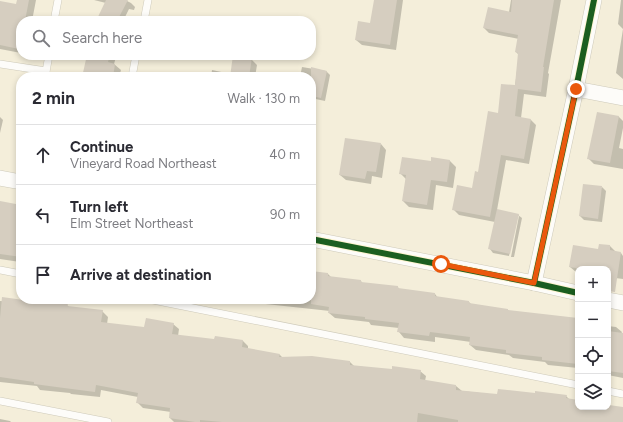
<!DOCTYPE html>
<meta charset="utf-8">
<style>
:root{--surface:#fff;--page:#f2f2f3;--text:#2b2b33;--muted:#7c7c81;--line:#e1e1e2}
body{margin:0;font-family:Figtree,sans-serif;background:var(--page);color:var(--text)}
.controls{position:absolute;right:12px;bottom:12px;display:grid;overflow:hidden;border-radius:8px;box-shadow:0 2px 6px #0003}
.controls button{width:36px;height:36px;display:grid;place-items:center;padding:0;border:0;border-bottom:1px solid var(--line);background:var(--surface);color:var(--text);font:20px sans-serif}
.stop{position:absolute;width:12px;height:12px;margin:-9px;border:3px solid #ea580c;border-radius:50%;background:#fff}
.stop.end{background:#ea580c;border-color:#fff;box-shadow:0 1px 4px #0008}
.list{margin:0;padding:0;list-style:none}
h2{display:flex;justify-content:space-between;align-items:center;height:52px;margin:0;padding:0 16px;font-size:17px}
h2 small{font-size:13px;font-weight:400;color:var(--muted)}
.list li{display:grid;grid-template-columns:26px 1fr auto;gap:12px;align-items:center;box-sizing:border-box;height:60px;padding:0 16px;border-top:1px solid var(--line)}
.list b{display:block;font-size:15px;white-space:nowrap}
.list p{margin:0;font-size:13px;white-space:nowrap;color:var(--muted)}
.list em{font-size:13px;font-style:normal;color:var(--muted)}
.icon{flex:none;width:22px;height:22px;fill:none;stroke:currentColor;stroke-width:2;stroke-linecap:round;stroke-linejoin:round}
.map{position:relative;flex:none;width:623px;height:422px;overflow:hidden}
.search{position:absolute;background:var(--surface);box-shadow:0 2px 6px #0003;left:16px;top:16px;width:300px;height:44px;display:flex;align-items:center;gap:10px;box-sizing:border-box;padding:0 14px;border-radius:16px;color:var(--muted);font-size:15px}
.panel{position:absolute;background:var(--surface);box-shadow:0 2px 6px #0003;left:16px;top:72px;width:300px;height:232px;border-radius:16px}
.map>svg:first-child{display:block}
.shadow{fill:#0003}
.building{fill:#d6cec0}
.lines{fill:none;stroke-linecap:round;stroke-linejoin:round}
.service-casing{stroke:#cecaba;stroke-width:8}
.minor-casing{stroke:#cecaba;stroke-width:16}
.service{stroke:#fdfcf9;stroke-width:7}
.minor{stroke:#fdfcf9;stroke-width:15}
.cycleway-casing{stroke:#fff4d0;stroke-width:8}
.cycleway{stroke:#1b5e20;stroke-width:6}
.route{stroke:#ea580c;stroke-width:5}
</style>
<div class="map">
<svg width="623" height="422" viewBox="0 0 623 422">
<rect width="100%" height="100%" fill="#f4eeda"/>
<g class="shadow">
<polygon points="18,0 36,0 32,21 21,21 21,53 0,49 0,12 17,5"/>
<polygon points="94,0 125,0 131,3 135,7 134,10 129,9 123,21 97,21 106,3"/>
<polygon points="375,0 403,0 396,50 362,45 356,40 371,24"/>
<polygon points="511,0 561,0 548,73 549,74 546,97 524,94 521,118 531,120 536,125 529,164 506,160 497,210 518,215 522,218 514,257 511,257 519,216 517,216 509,256 493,253 490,249 495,222 459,215 454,210 473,189 498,114 515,86 519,55 516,52 519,39 489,33 484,28 509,12"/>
<polygon points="621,0 623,0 623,79 616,73 623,29 618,24"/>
<polygon points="88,55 114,55 116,57 114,64 121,70 119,77 83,77"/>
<polygon points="251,59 257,65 255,77 211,77 212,70 231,74"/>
<polygon points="302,67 326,71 330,75 325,101 311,98 311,77 300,77"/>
<polygon points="598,113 619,117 623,121 623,128 619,148 623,149 623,169 594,164 588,158"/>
<polygon points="0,117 3,120 0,133"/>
<polygon points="381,144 386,150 382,178 372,176 371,184 346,180 340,175"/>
<polygon points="432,158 450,161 456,167 453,188 436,185 433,210 409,207 403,201 406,179 400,173 432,162"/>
<polygon points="602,187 606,191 602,222 584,220 580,216"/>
<polygon points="0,202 21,210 21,263 20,262 0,259"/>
<polygon points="610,246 616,252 621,253 623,256 623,279 608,277 608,269 578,269 578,273 576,272 570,267 599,250"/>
<polygon points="311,272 328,274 332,278 361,281 363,284 398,287 399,289 435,294 438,298 469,302 471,304 508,310 509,311 578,319 578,368 548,365 545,362 513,358 509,355 476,350 470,345 471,342 435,337 435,342 404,338 399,332 399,328 371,325 369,322 335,318 329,313 330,311 229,300 228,299 311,299"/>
<polygon points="0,301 67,305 70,308 102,311 108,317 107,324 145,328 173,324 179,329 178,336 215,340 243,341 248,346 248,349 280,355 283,358 350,362 354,366 392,370 420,371 426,376 425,381 456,386 462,391 498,395 566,396 570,400 578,401 578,407 608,407 608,406 623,408 623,422 174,422 170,418 171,412 143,408 137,402 138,397 101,390 100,397 71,394 70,393 40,390 37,386 0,382"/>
<polygon points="608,326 616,327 622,332 621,334 623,334 623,378 608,375"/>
<polygon points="0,419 10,421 11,422 0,422"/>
</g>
<g class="building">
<polygon points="17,0 29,0 25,21 21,21 21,41 19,49 0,45 0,1 16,4"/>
<polygon points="106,0 128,0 117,21 96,21"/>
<polygon points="374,0 397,0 390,45 355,40 358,21 370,23"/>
<polygon points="512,0 554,0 543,67 544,67 541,92 518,89 515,116 531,119 524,159 501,155 490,217 452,210 457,185 472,188 475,171 478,172 488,111 498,113 501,84 515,85 518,53 515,52 518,35 483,28 488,7 511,12"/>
<polygon points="87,55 110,55 108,62 115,64 113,77 82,77"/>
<polygon points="233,55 252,58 249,77 230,77"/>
<polygon points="311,67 327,71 321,98 311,96"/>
<polygon points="597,112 619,116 610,163 587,159"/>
<polygon points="345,138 381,143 376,172 367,171 365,179 339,175"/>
<polygon points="402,157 431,161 431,157 450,160 447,182 431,180 427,205 402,201 406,175 399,174"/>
<polygon points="583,184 602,186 598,219 579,216"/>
<polygon points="0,201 21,205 21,257 0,254"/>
<polygon points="497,209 519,214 510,254 488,249"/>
<polygon points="599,244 610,245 610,250 621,252 615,292 608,291 608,269 583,269 569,267 573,245 598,249"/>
<polygon points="311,271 328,273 328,276 361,280 361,282 398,286 398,288 435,293 435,296 469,301 469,303 508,309 508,310 578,318 578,364 542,360 542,357 506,353 506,350 469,345 470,337 430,332 429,336 397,332 399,323 365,319 365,317 328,313 329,307 311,304"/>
<polygon points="2,297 38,302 38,300 68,304 67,306 103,310 101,322 144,327 146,318 174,323 172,334 214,339 215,336 243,340 242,347 280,354 279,357 312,356 350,361 350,365 392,369 392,366 421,370 420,379 456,385 456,390 497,394 498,389 535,393 535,391 567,395 566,398 578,400 578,407 609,407 609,405 623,407 623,422 458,422 458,420 418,413 417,422 222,422 200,420 200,422 195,422 169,418 170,408 136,403 138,393 96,385 95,392 64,388 34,384 34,382 0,377 0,318"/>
<polygon points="608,331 623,333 623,373 608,371"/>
</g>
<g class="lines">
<defs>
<g id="service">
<polyline points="54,21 58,0"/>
<polyline points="144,21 148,0"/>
<polyline points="0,64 46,71"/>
<polyline points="45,77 49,55"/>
<polyline points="132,77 136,55"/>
<polyline points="0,270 21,274"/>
<polyline points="148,299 578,385"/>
<polyline points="608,391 623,394"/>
<polyline points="0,401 108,422"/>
</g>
<g id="minor">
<polyline points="576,89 623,98"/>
<polyline points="0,178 21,182"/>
<polyline points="311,239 534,283 578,293"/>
<polyline points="534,283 576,89 594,0"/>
<polyline points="608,300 623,303"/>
</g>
</defs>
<use href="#service" class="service-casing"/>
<use href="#minor" class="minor-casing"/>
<use href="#service" class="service"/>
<use href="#minor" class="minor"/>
<defs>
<g id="cycleway">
<polyline points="311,239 534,283 578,293"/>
<polyline points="534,283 576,89 594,0"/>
</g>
</defs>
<use href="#cycleway" class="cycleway-casing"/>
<use href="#cycleway" class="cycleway"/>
</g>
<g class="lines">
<polyline class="route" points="441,264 534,283 576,89"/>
</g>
</svg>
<div class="controls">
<button>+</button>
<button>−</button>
<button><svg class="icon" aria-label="locate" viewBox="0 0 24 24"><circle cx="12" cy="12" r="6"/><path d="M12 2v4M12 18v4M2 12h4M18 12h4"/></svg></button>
<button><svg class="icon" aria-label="layers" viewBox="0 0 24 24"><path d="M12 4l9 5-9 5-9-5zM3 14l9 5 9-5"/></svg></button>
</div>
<div class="stop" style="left:441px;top:264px"></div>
<div class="stop end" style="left:576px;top:89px"></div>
<div class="search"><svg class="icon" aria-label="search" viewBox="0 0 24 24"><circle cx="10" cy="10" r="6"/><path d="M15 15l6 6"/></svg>Search here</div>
<section class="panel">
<h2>2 min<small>Walk · 130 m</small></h2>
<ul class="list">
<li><svg class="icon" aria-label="ahead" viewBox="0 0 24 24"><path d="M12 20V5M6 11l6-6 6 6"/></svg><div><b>Continue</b><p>Vineyard Road Northeast</p></div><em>40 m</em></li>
<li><svg class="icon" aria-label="left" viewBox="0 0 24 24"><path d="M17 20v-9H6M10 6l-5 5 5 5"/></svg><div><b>Turn left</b><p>Elm Street Northeast</p></div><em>90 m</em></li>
<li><svg class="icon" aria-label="arrive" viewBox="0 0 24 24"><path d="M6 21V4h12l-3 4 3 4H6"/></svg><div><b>Arrive at destination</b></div></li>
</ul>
</section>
</div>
